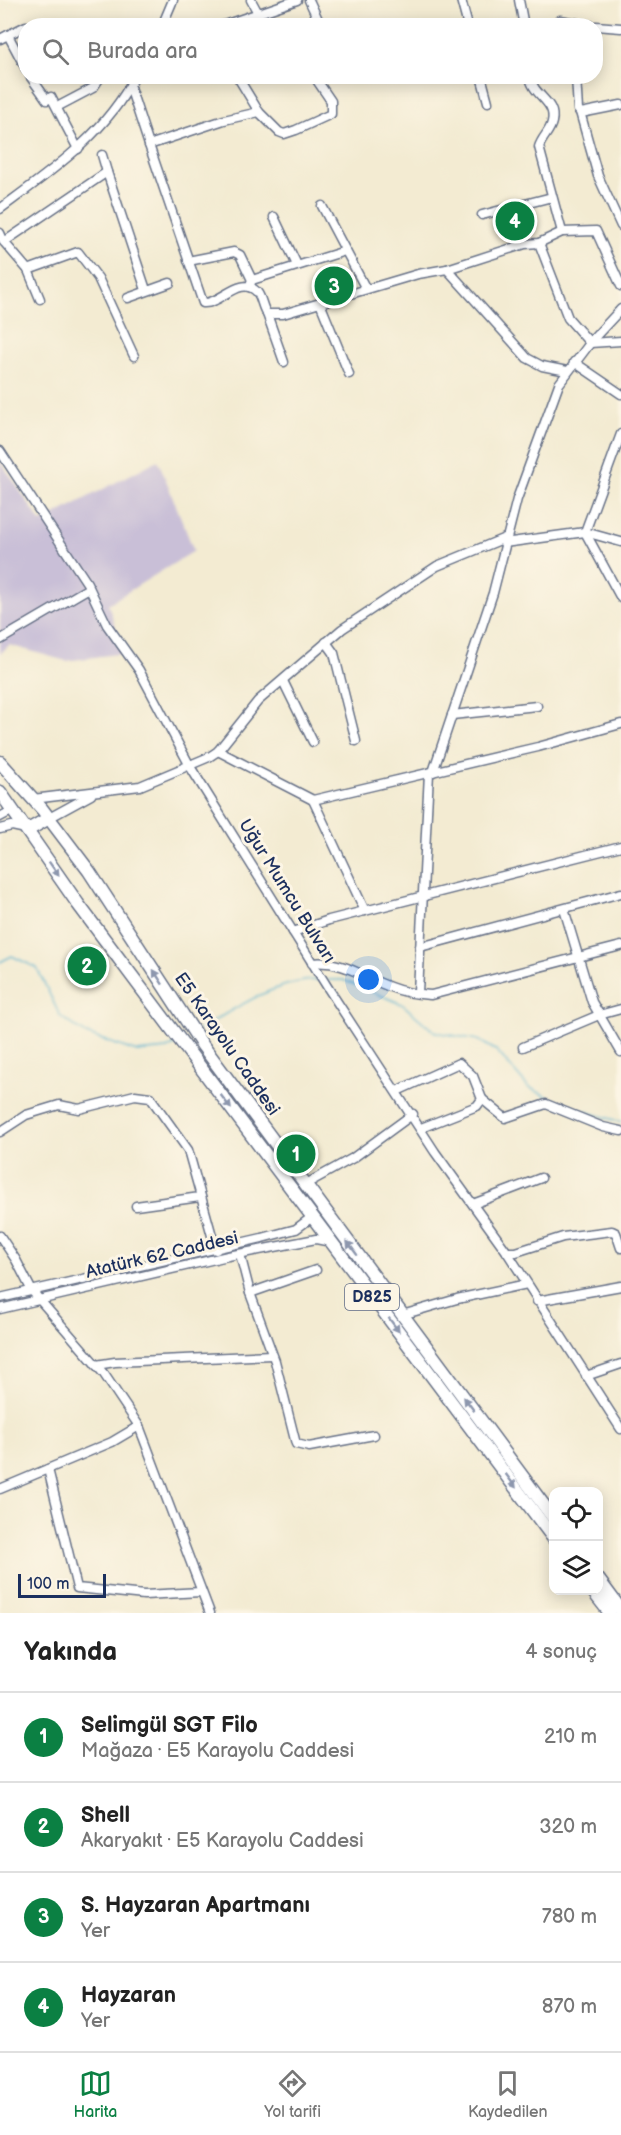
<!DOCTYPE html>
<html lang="tr">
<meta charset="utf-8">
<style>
:root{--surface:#fff;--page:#f6f6f6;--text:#222;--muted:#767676;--line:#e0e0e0;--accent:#0b8043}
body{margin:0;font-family:"Balsamiq Sans",sans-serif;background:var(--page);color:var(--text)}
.controls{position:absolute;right:18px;bottom:18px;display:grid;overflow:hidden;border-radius:12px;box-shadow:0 3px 15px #0003}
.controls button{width:54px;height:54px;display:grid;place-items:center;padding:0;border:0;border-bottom:2px solid var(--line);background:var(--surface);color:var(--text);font:30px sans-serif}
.scale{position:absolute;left:18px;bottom:15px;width:88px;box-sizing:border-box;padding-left:6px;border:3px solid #1b2f5e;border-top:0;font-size:16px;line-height:21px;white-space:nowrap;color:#1b2f5e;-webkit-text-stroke:4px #fcf5e5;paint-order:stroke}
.you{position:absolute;left:369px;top:980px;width:21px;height:21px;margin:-15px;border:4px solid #fff;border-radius:50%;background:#1a73e8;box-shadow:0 0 0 9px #1a73e833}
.badge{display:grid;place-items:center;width:39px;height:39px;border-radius:50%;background:var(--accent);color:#fff;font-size:20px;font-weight:700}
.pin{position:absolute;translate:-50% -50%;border:3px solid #fff;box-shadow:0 2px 6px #0006}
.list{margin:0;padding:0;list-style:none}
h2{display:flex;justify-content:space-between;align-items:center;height:78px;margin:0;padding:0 24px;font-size:26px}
h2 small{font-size:20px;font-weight:400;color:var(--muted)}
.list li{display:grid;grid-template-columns:39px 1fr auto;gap:18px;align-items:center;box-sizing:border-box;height:90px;padding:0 24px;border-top:2px solid var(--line)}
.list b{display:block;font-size:22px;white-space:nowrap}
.list p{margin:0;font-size:20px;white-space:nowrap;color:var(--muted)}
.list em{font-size:20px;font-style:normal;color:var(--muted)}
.icon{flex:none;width:33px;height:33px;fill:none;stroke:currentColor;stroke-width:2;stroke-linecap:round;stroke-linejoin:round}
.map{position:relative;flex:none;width:621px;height:1613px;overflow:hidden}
.search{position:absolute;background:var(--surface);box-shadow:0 3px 15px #0003;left:18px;right:18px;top:18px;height:66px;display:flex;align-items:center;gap:15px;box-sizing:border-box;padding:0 21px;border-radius:24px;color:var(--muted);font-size:22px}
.sheet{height:438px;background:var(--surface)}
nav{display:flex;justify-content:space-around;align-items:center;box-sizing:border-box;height:84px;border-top:2px solid var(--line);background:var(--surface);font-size:16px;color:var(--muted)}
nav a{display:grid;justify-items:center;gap:3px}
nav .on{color:var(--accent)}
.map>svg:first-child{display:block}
.industrial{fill:#c9bfd7}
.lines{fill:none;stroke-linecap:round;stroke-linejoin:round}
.stream{stroke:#4fafce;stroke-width:1.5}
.minor-casing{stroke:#677187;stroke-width:11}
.highway-casing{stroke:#677187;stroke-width:15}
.minor{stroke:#fff;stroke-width:8}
.highway{stroke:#fff;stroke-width:12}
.oneway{fill:#8d97ae}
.labels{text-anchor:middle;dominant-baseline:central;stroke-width:6;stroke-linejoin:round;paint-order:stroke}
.shield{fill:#fcf5e5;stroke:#5e6a86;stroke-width:1.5}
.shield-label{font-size:16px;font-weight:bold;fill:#1b2f5e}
.street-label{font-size:18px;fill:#1b2f5e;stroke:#fcf5e5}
</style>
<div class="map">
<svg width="621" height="1613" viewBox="0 0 621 1613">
<rect width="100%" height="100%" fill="#fcf5e5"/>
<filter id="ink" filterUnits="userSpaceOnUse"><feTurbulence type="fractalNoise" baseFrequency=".0167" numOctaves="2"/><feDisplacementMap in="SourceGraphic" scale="12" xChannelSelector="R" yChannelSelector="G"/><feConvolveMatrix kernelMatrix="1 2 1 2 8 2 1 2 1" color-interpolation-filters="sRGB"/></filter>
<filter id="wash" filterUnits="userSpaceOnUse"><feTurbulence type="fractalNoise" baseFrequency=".008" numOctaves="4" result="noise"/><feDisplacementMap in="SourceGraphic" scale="24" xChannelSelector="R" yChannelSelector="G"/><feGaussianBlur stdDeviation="1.35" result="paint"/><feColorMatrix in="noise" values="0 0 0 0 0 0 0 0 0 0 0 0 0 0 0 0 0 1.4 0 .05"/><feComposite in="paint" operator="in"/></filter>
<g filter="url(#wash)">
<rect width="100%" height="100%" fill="#f3ebd2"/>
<polygon class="industrial" points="158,460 194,551 108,604 124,653 66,661 9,645 0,654 0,461 41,522"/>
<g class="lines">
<g class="stream">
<polyline points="0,962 12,956 37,968 60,1016 86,1034 137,1052 167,1049 177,1043"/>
<polyline points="328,980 343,980 402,1004 435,1032 478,1040 497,1051 528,1087 564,1105 621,1122"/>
<path d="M199,1030c35,-21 79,-51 121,-50"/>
</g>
</g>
</g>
<g filter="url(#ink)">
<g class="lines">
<defs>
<g id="minor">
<polyline points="251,0 258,13"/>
<polyline points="309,0 321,26"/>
<polyline points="461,0 468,26"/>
<polyline points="519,0 524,26"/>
<polyline points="560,20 592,26"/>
<polyline points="38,26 41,26"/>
<polyline points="162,26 173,0"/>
<polyline points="221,26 297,0"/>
<polyline points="596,26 621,28"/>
<polyline points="8,35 26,26"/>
<polyline points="0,39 8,35 26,69"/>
<polyline points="30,76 47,100 51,97 78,149"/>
<polyline points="237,76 259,112 279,132 284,134 296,130 331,114 331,101 314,76"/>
<polyline points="481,76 488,102"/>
<path d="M530,76c2,20 27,25 22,46 -2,10 -10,15 -13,25l23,85"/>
<polyline points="576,76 578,110 581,113 621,105"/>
<polyline points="130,87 149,145 224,120 259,112"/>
<polyline points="57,107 93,88 101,76"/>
<polyline points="580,112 598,176 621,226"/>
<path d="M149,145l54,158c17,2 38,-29 54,-11 5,6 5,16 10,22h16l135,-40 29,-5 80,89 15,8 25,5"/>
<polyline points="102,155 107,172"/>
<polyline points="322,206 366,289"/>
<path d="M0,209c50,-37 106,-75 135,-133"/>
<polyline points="482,215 552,197"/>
<polyline points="274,217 297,265"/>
<polyline points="0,233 4,242 28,270 78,252 98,278 134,356"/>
<polyline points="4,242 107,172 146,290"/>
<polyline points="539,243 568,318 590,343 621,341"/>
<polyline points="188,261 234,252 240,255 252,280"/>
<polyline points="447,269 525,244 539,243 562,232 596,231 621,286"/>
<polyline points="28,270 40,299"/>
<polyline points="249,287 252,280 345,251"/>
<polyline points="128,298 170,283"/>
<polyline points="320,303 349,374"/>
<polyline points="267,314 284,362"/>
<polyline points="574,362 621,394"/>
<polyline points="621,434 585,532 621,598"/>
<polyline points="0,451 87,583 107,625 139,670 191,768 328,988 435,1152 507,1252 621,1429"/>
<polyline points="504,543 585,532 621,542"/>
<polyline points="0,640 89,588"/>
<polyline points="326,642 334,653 356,741"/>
<polyline points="283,681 313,742"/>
<polyline points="452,715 537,706"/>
<polyline points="218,751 313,800 538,747 621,724"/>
<polyline points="433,772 493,593 517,499 559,384 594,338 621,309"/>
<polyline points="33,799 140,786 209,757 218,751 258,701 342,629 437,566 505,538"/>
<polyline points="313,800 365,911"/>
<polyline points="0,817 13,810"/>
<polyline points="49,818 91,795"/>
<polyline points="0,829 12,826 26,829"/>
<polyline points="564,909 592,1002 621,1052"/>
<polyline points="293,932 329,920 621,846"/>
<polyline points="420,947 621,893"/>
<path d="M312,963c37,-4 61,23 95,29 8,2 16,2 24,3l190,-49"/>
<polyline points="418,992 429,773"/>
<polyline points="523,1047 599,1015 621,1009"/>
<polyline points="397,1091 459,1063 473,1076 482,1099 477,1106 421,1128"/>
<polyline points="482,1099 505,1118 546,1104 603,1127 621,1131"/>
<polyline points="0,1132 26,1115 59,1105 79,1109 135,1095 150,1097 188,1150 216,1250"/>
<polyline points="306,1184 353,1158 413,1114"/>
<polyline points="473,1204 541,1178"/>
<polyline points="136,1206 200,1197"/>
<polyline points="0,1236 16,1260 32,1291 104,1374 139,1426 210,1613"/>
<polyline points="507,1252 516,1252 563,1237 612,1231 616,1233 621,1248"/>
<polyline points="240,1254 250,1293 275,1361 296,1444 309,1447 374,1435"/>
<polyline points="250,1293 316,1270"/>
<polyline points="0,1298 262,1238 296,1229 312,1217"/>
<polyline points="537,1301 621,1286"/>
<polyline points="0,1309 228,1256 316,1239 331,1242"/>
<polyline points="402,1315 457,1299 527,1284"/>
<polyline points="96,1365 115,1362 272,1355"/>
<polyline points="586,1376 621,1364"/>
<polyline points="48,1469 77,1588 144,1595 201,1592"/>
<polyline points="0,1489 112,1442 139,1426"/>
</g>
<g id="highway">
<polyline points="0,762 42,809 89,871 203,1046 554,1519"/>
<polyline points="0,792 78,904 554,1539"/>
<polyline points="28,830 49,818"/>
<polyline points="598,1579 621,1610"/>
<polyline points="592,1590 610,1613"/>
</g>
</defs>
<use href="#minor" class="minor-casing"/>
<use href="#highway" class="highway-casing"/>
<use href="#minor" class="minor"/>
<use href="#highway" class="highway"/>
</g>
<defs><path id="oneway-solid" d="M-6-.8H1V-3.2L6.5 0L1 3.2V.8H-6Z" transform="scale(1.5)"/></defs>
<g class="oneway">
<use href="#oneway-solid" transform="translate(54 869) rotate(55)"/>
<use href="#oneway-solid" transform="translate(158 977) rotate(-123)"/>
<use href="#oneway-solid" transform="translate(226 1102) rotate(53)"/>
<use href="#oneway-solid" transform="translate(352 1248) rotate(-127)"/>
<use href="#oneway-solid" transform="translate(394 1325) rotate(53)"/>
<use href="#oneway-solid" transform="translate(469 1404) rotate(-127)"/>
<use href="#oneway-solid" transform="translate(511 1481) rotate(53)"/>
</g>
</g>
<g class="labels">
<rect class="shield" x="345" y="1284" width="54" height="26" rx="4.5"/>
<g class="shield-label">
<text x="372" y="1297">D825</text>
</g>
<g class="street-label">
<text transform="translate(287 891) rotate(58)">Uğur Mumcu Bulvarı</text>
<text transform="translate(227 1044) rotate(55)">E5 Karayolu Caddesi</text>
<text transform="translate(162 1255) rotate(-13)">Atatürk 62 Caddesi</text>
</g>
</g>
</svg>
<div class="controls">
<button><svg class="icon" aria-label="locate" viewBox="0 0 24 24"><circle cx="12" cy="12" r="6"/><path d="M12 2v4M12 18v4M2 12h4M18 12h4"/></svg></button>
<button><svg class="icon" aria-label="layers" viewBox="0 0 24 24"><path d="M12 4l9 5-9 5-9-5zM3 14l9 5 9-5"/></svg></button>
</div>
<div class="scale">100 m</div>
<div class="you"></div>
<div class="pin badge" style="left:296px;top:1154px">1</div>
<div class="pin badge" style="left:87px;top:966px">2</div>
<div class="pin badge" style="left:334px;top:286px">3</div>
<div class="pin badge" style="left:515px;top:221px">4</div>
<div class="search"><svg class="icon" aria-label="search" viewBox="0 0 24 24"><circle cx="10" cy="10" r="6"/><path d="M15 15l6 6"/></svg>Burada ara</div>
</div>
<section class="sheet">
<h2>Yakında<small>4 sonuç</small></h2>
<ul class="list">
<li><span class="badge">1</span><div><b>Selimgül SGT Filo</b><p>Mağaza · E5 Karayolu Caddesi</p></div><em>210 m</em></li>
<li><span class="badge">2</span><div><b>Shell</b><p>Akaryakıt · E5 Karayolu Caddesi</p></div><em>320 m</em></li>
<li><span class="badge">3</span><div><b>S. Hayzaran Apartmanı</b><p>Yer</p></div><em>780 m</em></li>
<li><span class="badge">4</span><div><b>Hayzaran</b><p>Yer</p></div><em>870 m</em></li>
</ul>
</section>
<nav>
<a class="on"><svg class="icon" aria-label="map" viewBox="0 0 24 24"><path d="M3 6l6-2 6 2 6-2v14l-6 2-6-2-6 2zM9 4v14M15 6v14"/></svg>Harita</a>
<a><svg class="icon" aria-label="directions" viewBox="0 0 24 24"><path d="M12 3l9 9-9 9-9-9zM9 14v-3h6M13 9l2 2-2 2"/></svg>Yol tarifi</a>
<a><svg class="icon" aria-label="saved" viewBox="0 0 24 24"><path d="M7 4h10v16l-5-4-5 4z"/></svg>Kaydedilen</a>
</nav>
